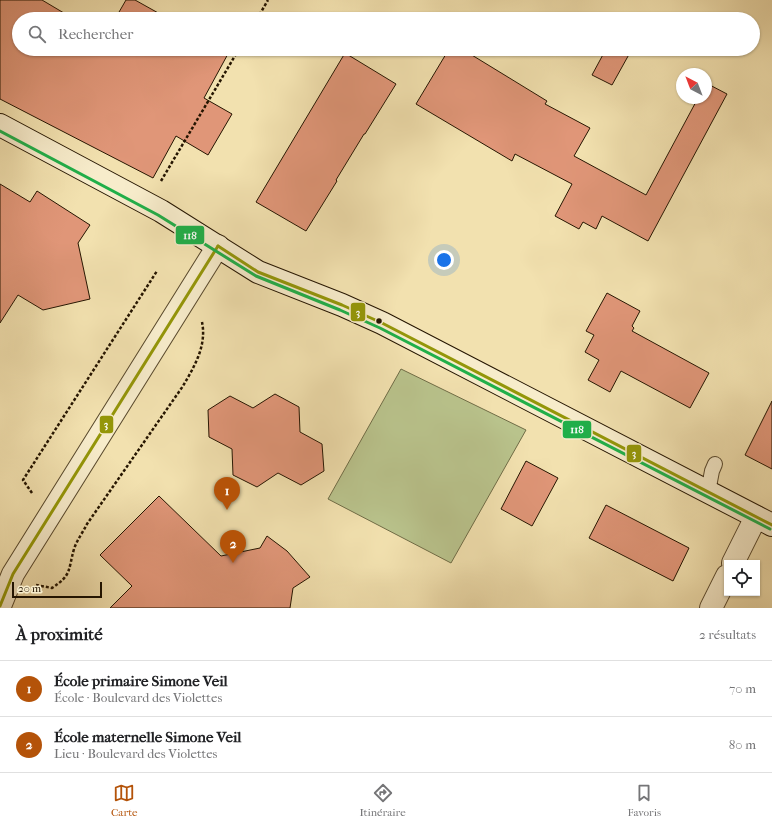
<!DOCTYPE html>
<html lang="fr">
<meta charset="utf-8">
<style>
:root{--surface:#fff;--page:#f6f6f6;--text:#202124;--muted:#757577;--line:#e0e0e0;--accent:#b45309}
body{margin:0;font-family:"IM FELL French Canon",serif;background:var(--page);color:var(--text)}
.controls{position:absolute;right:12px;bottom:12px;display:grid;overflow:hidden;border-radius:0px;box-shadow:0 1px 3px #0004}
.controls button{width:36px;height:36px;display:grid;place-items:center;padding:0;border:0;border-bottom:1px solid var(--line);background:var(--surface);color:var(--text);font:20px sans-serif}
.compass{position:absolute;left:676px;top:68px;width:36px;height:36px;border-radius:50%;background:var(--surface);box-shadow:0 1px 3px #0004;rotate:318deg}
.scale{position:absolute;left:12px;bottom:10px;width:90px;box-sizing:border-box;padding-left:4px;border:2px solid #251501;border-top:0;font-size:11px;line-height:14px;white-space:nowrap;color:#251501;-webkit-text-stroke:3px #f7eccb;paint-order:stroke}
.you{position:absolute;left:444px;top:260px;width:14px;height:14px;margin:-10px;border:3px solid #fff;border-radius:50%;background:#1a73e8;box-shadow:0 0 0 6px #1a73e833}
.badge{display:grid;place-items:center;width:26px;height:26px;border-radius:50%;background:var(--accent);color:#fff;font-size:13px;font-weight:700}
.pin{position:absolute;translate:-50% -33px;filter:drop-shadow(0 1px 2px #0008)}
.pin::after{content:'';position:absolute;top:21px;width:14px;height:12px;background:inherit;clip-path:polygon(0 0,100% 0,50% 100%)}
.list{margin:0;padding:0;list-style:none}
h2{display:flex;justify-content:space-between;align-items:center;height:52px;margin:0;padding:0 16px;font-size:17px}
h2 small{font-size:13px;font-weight:400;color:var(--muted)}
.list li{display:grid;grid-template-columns:26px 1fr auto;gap:12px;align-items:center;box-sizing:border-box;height:56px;padding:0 16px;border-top:1px solid var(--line)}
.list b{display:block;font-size:15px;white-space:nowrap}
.list p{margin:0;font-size:13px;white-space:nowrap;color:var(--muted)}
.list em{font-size:13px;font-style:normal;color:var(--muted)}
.icon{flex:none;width:22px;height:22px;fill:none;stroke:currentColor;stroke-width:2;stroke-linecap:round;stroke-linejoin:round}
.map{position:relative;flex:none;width:772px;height:608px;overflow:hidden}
.search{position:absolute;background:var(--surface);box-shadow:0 1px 3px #0004;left:12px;right:12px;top:12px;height:44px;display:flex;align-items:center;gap:10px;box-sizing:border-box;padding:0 14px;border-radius:22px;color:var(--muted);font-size:15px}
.sheet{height:164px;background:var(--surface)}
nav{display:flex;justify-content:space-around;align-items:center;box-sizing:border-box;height:56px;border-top:1px solid var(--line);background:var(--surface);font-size:11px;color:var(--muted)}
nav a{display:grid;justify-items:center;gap:2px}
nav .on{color:var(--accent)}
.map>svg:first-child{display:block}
.green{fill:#b9c38c;stroke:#6f6c46}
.building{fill:#e09678;stroke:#251501}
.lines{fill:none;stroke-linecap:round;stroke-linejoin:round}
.lane-casing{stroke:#58482c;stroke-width:16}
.street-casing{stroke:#58482c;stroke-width:24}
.secondary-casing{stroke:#251501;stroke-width:24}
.path{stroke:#251501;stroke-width:2.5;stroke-dasharray:3 2;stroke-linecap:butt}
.lane{stroke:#f7eccb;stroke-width:14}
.street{stroke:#f7eccb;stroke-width:22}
.secondary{stroke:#f7eccb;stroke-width:22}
.bus-1-casing{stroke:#f7eccb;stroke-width:6}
.bus-2-casing{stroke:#f7eccb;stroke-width:6}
.bus-1{stroke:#949609;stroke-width:3}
.bus-2{stroke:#20af49;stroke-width:3}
.bus-dot{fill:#251501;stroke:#f7eccb;stroke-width:1.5}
.line-badge{stroke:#f7eccb;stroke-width:1.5}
.badge-label{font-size:11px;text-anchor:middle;font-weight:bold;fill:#fff}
</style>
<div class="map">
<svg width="772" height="608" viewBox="0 0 772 608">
<rect width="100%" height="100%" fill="#f2e1af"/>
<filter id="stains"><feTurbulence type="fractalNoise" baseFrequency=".005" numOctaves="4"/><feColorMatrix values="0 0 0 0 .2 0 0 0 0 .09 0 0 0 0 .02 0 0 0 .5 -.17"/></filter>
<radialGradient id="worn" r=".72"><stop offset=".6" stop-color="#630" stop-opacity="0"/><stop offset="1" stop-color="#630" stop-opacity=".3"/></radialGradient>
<polygon class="green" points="401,369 526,430 451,563 328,499"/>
<g class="building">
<polygon points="0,0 42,0 74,19 19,19 19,49 224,49 229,52 204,98 232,114 208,155 176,136 153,178 0,99"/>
<polygon points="126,0 135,0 169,19 115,19"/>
<polygon points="449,49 462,49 547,101 545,104 590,128 574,156 646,195 698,98 706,98 706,83 727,94 648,241 602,216 596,229 583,222 579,229 555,216 572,184 515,154 512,161 416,104"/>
<polygon points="606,49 632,49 612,85 592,75"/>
<polygon points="345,53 396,84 365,134 364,134 336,180 337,181 306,231 256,202"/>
<polygon points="0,184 30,202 37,191 90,225 78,243 90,299 43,310 18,295 0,323"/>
<polygon points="607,293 640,311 632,326 634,328 632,331 709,373 690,408 621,371 610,392 588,380 599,360 585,352 594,335 586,331"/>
<polygon points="275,394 299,407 300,432 322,444 324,471 301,485 278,473 257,487 233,475 232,449 209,437 208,410 230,396 253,408"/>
<polygon points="772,401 772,469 745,455"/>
<polygon points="526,461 558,478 532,526 501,509"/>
<polygon points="159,496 221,556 260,548 267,536 287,551 310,577 293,588 290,608 110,608 132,586 100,555"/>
<polygon points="606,505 689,548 673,581 589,538"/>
</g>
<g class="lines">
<defs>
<polyline id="lane" points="708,492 712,471 715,464"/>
<g id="street">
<polyline points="733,563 756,517"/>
<polyline points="0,606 13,574 218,246"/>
<polyline points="711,608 727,576"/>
</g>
<polyline id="secondary" points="0,125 161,211 258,272 342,305 382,323 772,525"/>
</defs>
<use href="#lane" class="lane-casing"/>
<use href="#street" class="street-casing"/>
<use href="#secondary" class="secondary-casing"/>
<g class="path">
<polyline points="257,19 268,0"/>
<polyline points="161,181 239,49"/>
<polyline points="32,493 23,480 157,271"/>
<path d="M36,585l16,3c20,-13 16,-18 22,-39 3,-9 9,-17 13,-25l96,-138c11,-19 24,-40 19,-64"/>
</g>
<use href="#lane" class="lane"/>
<use href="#street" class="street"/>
<use href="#secondary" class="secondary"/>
<defs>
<g id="bus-1">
<polyline points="218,246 258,272 342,305 382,323 772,525"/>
<polyline points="0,606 13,574 218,246"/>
</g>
<polyline id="bus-2" points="0,131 158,215 256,276 340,310 380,328 770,529"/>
</defs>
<use href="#bus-1" class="bus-1-casing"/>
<use href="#bus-2" class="bus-2-casing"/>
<use href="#bus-1" class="bus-1"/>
<use href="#bus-2" class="bus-2"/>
</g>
<circle class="bus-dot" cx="379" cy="321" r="3.5"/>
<g class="line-badge">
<rect x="175" y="225" width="30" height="20" rx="4" fill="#20af49"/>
<rect x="350" y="302" width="16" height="20" rx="4" fill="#949609"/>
<rect x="99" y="415" width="15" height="19" rx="4" fill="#949609"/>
<rect x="562" y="420" width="30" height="19" rx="4" fill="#20af49"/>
<rect x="626" y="444" width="16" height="19" rx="4" fill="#949609"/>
</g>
<g class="badge-label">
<text x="190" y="239">118</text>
<text x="358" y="316">3</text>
<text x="106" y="428">3</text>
<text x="577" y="433">118</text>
<text x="634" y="457">3</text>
</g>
<rect width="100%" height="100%" filter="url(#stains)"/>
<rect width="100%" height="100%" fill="url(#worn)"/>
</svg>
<div class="controls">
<button><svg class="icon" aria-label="locate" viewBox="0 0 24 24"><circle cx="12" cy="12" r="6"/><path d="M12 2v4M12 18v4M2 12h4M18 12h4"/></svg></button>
</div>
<svg class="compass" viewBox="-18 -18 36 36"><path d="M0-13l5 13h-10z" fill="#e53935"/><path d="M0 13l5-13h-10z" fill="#757577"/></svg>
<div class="scale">20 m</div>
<div class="you"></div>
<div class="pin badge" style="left:227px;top:510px">1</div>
<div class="pin badge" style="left:233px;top:563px">2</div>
<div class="search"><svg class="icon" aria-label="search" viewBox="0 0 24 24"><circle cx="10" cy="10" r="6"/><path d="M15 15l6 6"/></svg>Rechercher</div>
</div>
<section class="sheet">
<h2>À proximité<small>2 résultats</small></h2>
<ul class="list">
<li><span class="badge">1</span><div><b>École primaire Simone Veil</b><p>École · Boulevard des Violettes</p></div><em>70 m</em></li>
<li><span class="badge">2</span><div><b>École maternelle Simone Veil</b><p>Lieu · Boulevard des Violettes</p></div><em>80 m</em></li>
</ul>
</section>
<nav>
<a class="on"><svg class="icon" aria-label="map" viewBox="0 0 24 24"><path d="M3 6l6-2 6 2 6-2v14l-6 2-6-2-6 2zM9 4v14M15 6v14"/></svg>Carte</a>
<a><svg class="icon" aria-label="directions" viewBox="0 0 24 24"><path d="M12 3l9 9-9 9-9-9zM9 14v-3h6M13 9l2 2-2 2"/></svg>Itinéraire</a>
<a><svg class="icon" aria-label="saved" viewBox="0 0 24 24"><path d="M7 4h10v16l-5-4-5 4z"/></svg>Favoris</a>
</nav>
